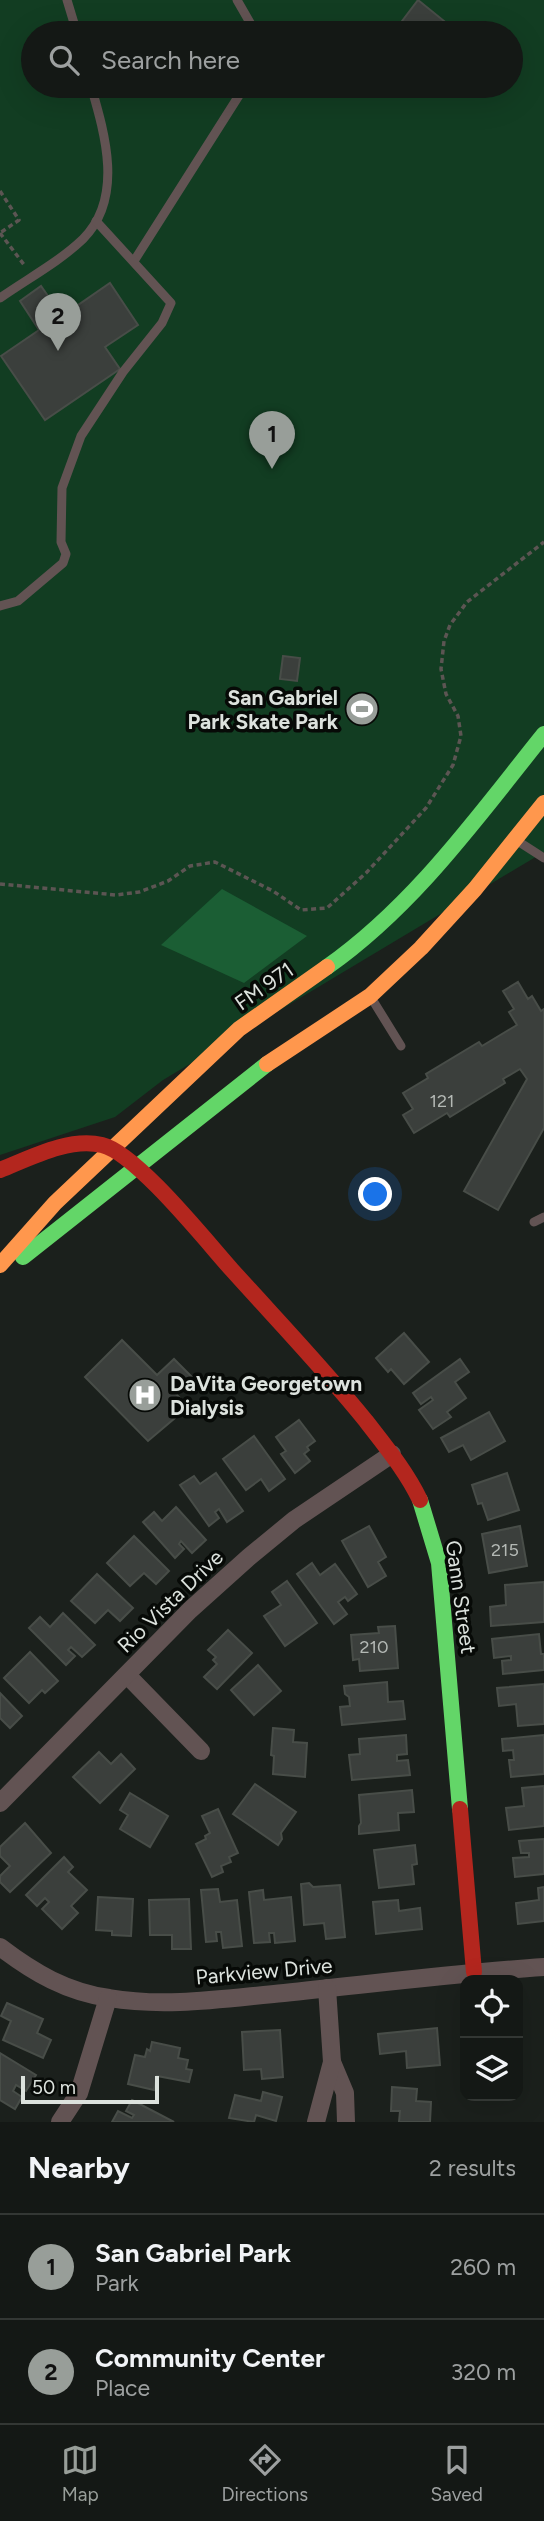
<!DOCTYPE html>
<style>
:root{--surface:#141815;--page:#1d211e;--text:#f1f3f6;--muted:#9da0a0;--line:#333734;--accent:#989e99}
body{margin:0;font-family:Figtree,sans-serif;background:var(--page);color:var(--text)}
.controls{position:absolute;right:21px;bottom:21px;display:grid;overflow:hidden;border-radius:14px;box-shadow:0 7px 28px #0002}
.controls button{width:63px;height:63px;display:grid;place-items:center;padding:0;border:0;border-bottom:2px solid var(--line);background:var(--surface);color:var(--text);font:35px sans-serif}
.scale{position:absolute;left:21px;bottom:18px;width:138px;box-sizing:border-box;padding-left:7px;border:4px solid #dce2dd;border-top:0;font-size:19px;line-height:24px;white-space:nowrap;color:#dce2dd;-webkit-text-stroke:5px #070a07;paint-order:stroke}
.you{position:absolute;left:376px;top:1195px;width:24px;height:24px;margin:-18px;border:5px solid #fff;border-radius:50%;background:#1a73e8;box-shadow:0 0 0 10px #1a73e833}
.badge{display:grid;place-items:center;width:46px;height:46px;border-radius:50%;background:var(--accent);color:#111;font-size:23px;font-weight:700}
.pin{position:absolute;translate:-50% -58px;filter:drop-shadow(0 2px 4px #0008)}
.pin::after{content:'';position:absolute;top:37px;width:24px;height:21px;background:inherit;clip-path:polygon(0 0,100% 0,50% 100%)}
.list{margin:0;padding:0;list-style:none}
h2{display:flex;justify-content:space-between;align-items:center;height:91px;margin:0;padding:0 28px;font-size:30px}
h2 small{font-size:23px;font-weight:400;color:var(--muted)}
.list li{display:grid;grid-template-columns:46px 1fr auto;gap:21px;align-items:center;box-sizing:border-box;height:105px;padding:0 28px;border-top:2px solid var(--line)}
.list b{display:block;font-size:26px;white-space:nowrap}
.list p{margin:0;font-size:23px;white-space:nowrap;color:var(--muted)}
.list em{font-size:23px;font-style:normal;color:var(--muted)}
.icon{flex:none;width:38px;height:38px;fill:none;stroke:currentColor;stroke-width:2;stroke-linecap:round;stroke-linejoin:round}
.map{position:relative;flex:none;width:544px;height:2122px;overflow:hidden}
.search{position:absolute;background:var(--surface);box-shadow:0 7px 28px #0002;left:21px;right:21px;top:21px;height:77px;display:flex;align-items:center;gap:18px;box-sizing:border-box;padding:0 24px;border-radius:38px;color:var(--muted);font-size:26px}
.sheet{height:301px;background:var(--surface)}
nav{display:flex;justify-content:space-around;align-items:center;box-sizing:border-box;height:98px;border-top:2px solid var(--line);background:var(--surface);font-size:19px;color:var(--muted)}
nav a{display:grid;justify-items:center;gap:4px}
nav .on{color:var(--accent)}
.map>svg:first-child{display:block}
.green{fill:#123d22;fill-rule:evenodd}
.water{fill:#1b5e34}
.building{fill:#3b3f3c;stroke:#484d48;stroke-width:2}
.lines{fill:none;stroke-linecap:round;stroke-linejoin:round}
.path{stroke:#5c5553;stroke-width:3.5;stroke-dasharray:5 3.5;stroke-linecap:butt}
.lane{stroke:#625353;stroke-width:9}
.street{stroke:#625353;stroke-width:18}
.fast{stroke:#63d668;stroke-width:16}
.slow{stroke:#ff974d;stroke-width:16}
.jam{stroke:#b3261e;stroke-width:16}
.labels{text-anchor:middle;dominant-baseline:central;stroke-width:7;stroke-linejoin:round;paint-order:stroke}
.number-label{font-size:18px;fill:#b4b9b5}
.poi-label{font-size:21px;font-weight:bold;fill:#dce2dd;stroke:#070a07;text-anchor:end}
.street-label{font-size:21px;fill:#dce2dd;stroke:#070a07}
</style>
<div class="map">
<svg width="544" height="2122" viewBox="0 0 544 2122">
<rect width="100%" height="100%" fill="#1b201c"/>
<path class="green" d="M0,0h544v852l-381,228 -48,37 -115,38zM33,33h478v53h-478z"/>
<polygon class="water" points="222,889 307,936 244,983 161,945"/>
<g class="building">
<polygon points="418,0 449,25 442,33 393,33"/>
<polygon points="135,86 165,86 165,87 138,94"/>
<polygon points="110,283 138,325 105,347 120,369 45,420 1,356 39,330 20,301 41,286 62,316"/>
<polygon points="283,656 300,658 297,681 280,679"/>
<polygon points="518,982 528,999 532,996 541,1011 544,1009 544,1128 498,1210 464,1191 527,1079 520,1069 503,1079 505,1083 450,1117 447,1113 414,1133 403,1115 413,1109 403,1093 428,1078 426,1074 479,1042 482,1046 517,1025 509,1012 514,1009 503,991"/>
<polygon points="404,1333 429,1362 404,1384 391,1369 388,1372 376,1358"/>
<polygon points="122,1340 157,1375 174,1359 192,1377 175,1393 185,1403 173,1415 175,1418 148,1441 85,1377"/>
<polygon points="460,1359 469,1372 455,1382 466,1398 447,1412 451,1417 433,1429 419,1410 433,1400 431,1397 421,1404 413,1393"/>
<polygon points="489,1412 505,1441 471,1460 463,1445 449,1452 441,1438"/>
<polygon points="299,1420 315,1441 307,1447 309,1450 304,1454 310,1461 295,1473 281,1454 286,1451 276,1437"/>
<polygon points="254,1436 285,1479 269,1491 261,1479 246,1490 223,1459"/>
<polygon points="216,1473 243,1511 227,1522 219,1509 215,1512 219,1518 209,1526 180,1485 194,1476 200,1484"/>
<polygon points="507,1473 519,1510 488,1520 482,1503 478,1504 472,1485"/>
<polygon points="176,1507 206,1540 192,1553 181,1541 179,1544 184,1549 175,1558 143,1522 154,1512 162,1521"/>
<polygon points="369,1526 386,1557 378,1562 386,1576 368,1587 342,1541"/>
<polygon points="520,1526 527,1566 489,1573 482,1534"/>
<polygon points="134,1536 169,1571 156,1584 144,1573 130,1586 107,1563"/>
<polygon points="312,1563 320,1575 335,1564 357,1594 348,1601 345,1597 338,1602 347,1614 334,1624 297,1574"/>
<polygon points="97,1574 133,1608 120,1621 108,1610 95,1623 71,1601"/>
<polygon points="287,1581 317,1623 285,1646 264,1616 281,1605 272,1592"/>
<polygon points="544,1582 544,1622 491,1626 490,1607 506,1605 505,1585"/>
<polygon points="63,1613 95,1645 82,1657 71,1647 68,1650 75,1656 66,1665 29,1628 40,1617 50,1627"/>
<polygon points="395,1626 398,1668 360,1671 359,1659 353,1660 351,1635 379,1633 378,1627"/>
<polygon points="228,1630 252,1653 217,1689 204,1677 217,1664 213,1660 216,1657 208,1650"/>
<polygon points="539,1634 541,1654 544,1654 544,1670 503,1674 502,1661 511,1660 511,1656 494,1658 492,1639"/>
<polygon points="30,1652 58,1681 45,1693 42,1690 29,1703 4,1678"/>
<polygon points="258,1665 281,1691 254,1715 231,1690"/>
<polygon points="387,1682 388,1702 403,1701 405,1719 342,1725 340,1707 350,1706 349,1697 345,1694 344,1686"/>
<polygon points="544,1684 544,1724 518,1726 516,1704 499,1706 497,1688"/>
<polygon points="0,1693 22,1716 10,1728 0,1718"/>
<polygon points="273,1728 294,1730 293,1742 307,1743 305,1777 273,1774 274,1756 271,1755"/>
<polygon points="406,1735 407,1754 397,1755 397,1761 408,1760 410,1775 352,1780 349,1755 360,1754 359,1739"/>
<polygon points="544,1735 544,1774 511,1777 509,1760 514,1760 513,1750 503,1751 502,1739"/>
<polygon points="99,1752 111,1764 121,1754 135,1769 100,1803 73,1777"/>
<polygon points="255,1784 296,1812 281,1833 282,1839 278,1845 233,1814"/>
<polygon points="544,1786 544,1826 509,1830 506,1808 524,1806 522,1788"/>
<polygon points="412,1790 414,1812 398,1813 399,1830 359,1834 359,1826 361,1823 359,1795"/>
<polygon points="130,1793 168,1816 150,1847 120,1829 128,1815 120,1810"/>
<polygon points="218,1809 238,1853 229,1857 231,1862 221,1866 223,1872 212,1877 196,1844 206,1839 205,1836 210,1833 202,1816"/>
<polygon points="25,1823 51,1853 10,1892 0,1882 0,1876 10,1866 0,1856 0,1847"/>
<polygon points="544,1839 544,1874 515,1877 513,1858 529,1857 529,1853 521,1853 519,1841"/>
<polygon points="415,1845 417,1864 412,1865 414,1884 379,1888 374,1850"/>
<polygon points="64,1857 73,1867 68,1872 87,1890 71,1906 78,1913 62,1929 42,1909 49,1902 45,1898 37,1906 26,1895"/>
<polygon points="309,1883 313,1887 340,1885 345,1937 326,1939 324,1923 304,1925 301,1884"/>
<polygon points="544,1887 544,1921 518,1924 516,1903 539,1900 538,1888"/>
<polygon points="218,1889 220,1902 237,1900 242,1946 223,1948 221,1932 216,1932 217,1941 206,1942 201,1890"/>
<polygon points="263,1890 264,1900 291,1897 295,1941 275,1943 274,1933 269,1933 270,1942 254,1943 249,1892"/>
<polygon points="98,1897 133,1899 131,1936 112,1935 112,1931 96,1930"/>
<polygon points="189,1899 191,1949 172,1949 172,1935 150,1935 149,1900"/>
<polygon points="398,1900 399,1911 420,1908 422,1929 376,1934 373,1902"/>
<polygon points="7,2003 43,2019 37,2033 51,2040 43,2058 3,2040 11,2021 1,2016"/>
<polygon points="437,2028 440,2065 407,2068 406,2051 380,2054 378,2034"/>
<polygon points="280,2030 283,2077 262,2079 261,2069 244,2070 242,2032"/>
<polygon points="152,2042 180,2048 178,2058 188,2060 186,2069 192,2070 189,2082 157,2076 154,2090 128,2084 135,2055 145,2057 147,2049 150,2051"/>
<polygon points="0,2053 36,2075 26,2091 16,2085 13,2091 22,2097 15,2109 0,2100"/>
<polygon points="392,2087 417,2089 416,2101 431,2102 430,2122 399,2122 400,2111 391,2111"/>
<polygon points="263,2092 282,2097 276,2121 256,2115 254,2122 229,2118 235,2095 261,2101"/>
<polygon points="132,2100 174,2122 112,2122 118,2111 132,2118 134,2115 126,2111"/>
</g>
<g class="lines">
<g class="path">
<polyline points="0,191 19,220 0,233"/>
<polyline points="0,233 25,266"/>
<polyline points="0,884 116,895 139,892 168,881 190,866 215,862 273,891 301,910 327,908 366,873 426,808 453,765 461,736 458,716 446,694 441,669 444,641 450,625 467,602 544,542"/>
</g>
<g class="lane">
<polyline points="67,0 77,33"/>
<polyline points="237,0 256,33"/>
<polyline points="134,261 245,86"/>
<path d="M0,298c27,-19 59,-36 83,-59 41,-41 22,-105 8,-153"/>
<polyline points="0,606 18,601 63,563 66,554 61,542 62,488 81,436 123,372 162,323 171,303 96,221"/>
<polyline points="516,840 544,858"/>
<polyline points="372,999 401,1046"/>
<polyline points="534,1222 544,1217"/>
</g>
<g class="street">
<polyline points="127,1675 201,1751"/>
<polyline points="0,1803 190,1610 249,1557 294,1520 392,1454"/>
<path d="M0,1947c34,26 67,45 109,51 58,10 118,0 175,-5 87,-9 173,-20 260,-26"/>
<polyline points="332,2062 345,2093 346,2122"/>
<polyline points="60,2122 79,2093 108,1998"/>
<polyline points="316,2122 332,2062 327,1988"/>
</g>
<g class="fast">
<path d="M327,967c88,-62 151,-151 217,-233"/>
<polyline points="23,1257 267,1064"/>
<polyline points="420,1500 439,1563 460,1809"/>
</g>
<g class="slow">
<polyline points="267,1064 370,996 421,948 475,889 544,803"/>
<polyline points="0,1265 55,1203 239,1029 327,967"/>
</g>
<g class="jam">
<path d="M0,1170c30,-12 69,-33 102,-25 34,8 104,96 130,125 45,50 92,99 134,151 20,26 40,50 54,79"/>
<polyline points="460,1809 474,1972"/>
</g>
</g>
<defs>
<symbol id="stadium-disc" viewBox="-11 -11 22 22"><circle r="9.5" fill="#989e99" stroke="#070a07"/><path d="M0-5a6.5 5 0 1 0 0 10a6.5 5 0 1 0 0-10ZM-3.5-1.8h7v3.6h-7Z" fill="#fff"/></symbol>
<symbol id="hospital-disc" viewBox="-11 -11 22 22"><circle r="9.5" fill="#989e99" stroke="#070a07"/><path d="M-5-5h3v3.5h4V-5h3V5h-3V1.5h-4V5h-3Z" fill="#fff"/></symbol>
</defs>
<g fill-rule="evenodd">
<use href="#stadium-disc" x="343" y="690" width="38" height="38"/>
<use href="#hospital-disc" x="126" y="1376" width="38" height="38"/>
</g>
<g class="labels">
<g class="number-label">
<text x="442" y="1101">121</text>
<text x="505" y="1550">215</text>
<text x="374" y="1647">210</text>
</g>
<g class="poi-label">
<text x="338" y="697">San Gabriel<tspan x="338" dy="24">Park Skate Park</tspan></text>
<text x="170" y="1383" text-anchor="start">DaVita Georgetown<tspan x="170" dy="24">Dialysis</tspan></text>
</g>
<g class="street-label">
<text transform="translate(264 986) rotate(-35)">FM 971</text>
<text transform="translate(461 1597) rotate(82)">Gann Street</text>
<text transform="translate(170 1601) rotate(-44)">Rio Vista Drive</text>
<text transform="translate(264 1971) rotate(-5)">Parkview Drive</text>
</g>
</g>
</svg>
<div class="controls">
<button><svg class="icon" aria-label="locate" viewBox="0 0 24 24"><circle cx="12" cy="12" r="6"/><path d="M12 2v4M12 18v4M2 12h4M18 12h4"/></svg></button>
<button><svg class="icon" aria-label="layers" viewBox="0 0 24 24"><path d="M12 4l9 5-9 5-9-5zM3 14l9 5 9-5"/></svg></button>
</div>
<div class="scale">50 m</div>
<div class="you"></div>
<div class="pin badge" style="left:272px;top:469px">1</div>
<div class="pin badge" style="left:58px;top:351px">2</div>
<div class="search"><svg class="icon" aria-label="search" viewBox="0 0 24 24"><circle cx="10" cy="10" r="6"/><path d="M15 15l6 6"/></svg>Search here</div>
</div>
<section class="sheet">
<h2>Nearby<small>2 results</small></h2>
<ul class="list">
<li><span class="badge">1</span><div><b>San Gabriel Park</b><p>Park</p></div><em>260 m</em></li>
<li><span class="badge">2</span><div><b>Community Center</b><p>Place</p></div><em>320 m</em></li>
</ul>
</section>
<nav>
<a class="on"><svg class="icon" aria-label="map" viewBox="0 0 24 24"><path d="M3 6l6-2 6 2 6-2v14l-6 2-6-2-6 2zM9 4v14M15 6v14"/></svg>Map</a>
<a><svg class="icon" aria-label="directions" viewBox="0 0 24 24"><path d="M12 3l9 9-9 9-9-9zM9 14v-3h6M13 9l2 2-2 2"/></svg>Directions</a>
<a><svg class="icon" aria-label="saved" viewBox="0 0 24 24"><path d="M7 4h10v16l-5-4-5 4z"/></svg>Saved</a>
</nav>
